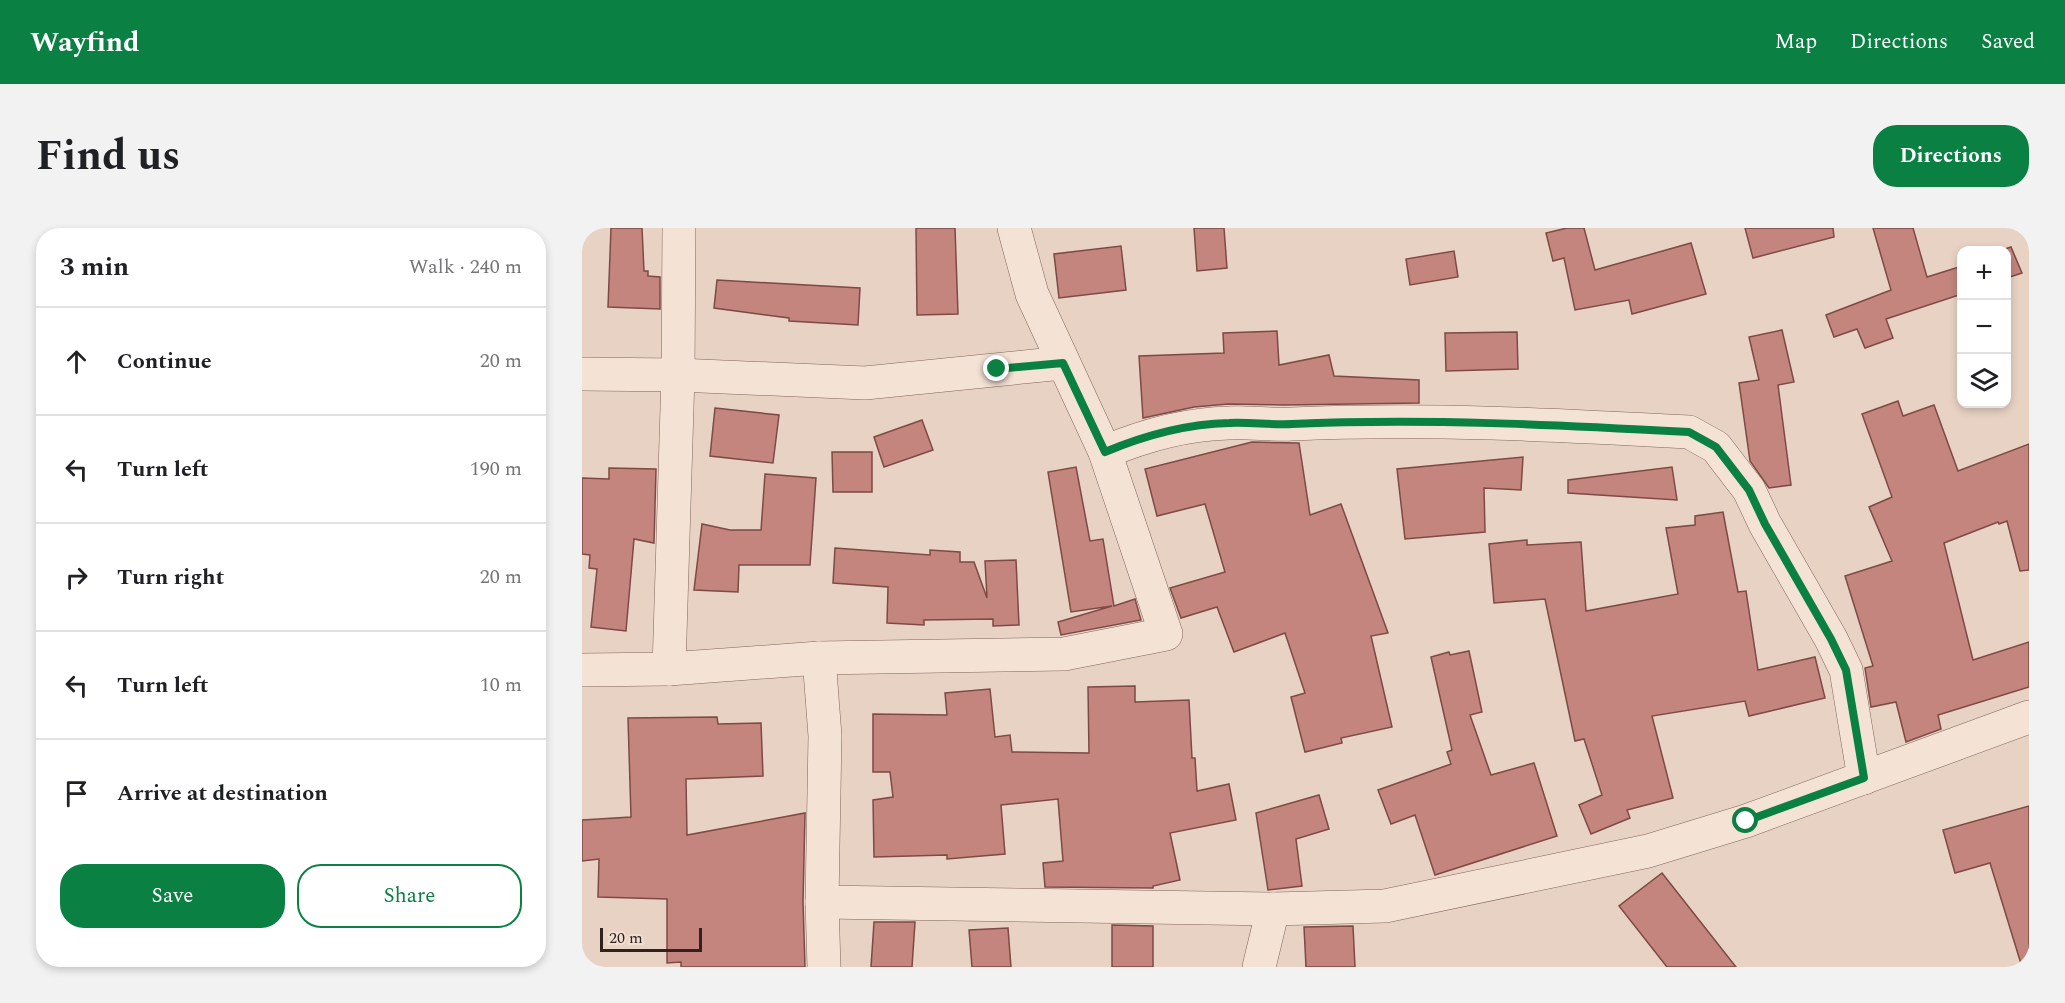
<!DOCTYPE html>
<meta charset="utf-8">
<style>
:root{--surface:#fff;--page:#f2f2f2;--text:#202124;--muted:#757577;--line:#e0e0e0;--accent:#0b8043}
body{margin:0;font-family:Spectral,serif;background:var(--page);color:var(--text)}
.controls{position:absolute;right:18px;top:18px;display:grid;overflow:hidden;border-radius:12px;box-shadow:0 3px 9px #0003}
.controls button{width:54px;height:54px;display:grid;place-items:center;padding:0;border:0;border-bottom:2px solid var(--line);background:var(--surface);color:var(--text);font:30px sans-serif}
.scale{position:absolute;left:18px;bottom:15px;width:102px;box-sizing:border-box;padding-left:6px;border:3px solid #32221e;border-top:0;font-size:16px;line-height:21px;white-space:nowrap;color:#32221e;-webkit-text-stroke:4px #f1dfd2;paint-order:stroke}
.stop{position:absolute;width:18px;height:18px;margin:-14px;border:4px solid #0b8043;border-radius:50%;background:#fff}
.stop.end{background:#0b8043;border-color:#fff;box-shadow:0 2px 6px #0008}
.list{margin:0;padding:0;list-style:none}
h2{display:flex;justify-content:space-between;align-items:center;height:78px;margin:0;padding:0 24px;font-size:26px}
h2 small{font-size:20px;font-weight:400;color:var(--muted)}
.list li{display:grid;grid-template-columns:39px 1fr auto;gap:18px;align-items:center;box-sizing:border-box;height:108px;padding:0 24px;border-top:2px solid var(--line)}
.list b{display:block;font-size:22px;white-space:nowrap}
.list em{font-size:20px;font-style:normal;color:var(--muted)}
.actions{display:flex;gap:12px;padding:18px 24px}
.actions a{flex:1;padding:14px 0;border:2px solid var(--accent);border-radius:24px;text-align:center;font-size:21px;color:var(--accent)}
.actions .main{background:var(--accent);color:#fff}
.icon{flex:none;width:33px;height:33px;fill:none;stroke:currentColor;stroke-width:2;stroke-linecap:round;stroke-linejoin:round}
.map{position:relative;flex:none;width:1447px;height:739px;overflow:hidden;border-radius:24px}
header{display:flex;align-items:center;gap:36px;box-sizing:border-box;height:84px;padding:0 30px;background:var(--accent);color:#fff}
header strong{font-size:28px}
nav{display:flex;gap:33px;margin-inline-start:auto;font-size:21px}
.intro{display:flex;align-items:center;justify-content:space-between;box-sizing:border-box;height:144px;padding:0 36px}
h1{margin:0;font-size:42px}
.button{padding:15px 27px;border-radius:24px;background:var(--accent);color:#fff;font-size:21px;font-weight:700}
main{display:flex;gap:36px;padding:0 36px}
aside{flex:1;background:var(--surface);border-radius:24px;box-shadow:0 3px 9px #0003}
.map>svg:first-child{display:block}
.building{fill:#c3857d;stroke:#7d4a44;stroke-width:1.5}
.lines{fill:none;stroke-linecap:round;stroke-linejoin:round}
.minor-casing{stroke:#81655c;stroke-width:34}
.minor{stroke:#f4e2d5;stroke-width:33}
.route{stroke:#0b8043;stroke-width:8}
</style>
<header>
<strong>Wayfind</strong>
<nav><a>Map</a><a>Directions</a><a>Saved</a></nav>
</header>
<div class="intro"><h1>Find us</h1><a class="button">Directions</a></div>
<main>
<aside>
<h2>3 min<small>Walk · 240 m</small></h2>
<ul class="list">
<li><svg class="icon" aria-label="ahead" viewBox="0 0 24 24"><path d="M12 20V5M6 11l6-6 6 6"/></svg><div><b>Continue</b></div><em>20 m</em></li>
<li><svg class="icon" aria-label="left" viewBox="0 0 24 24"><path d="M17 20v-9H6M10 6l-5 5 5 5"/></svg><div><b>Turn left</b></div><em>190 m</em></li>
<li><svg class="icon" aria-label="right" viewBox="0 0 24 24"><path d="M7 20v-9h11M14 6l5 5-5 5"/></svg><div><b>Turn right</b></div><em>20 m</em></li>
<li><svg class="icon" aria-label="left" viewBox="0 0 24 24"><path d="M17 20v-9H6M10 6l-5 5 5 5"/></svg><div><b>Turn left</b></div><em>10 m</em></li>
<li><svg class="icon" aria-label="arrive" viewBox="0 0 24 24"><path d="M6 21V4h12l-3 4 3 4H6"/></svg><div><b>Arrive at destination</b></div></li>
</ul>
<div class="actions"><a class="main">Save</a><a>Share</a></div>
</aside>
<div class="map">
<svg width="1447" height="739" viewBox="0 0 1447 739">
<rect width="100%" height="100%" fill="#e8d2c3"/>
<g class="building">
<polygon points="29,0 60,0 62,43 66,43 66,48 78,49 78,81 26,79"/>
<polygon points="334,0 373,0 376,86 335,87"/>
<polygon points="612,0 642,0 645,40 615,43"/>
<polygon points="985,0 1002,0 1013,42 1109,15 1124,66 1050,86 1047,72 993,82 982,30 971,33 964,5"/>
<polygon points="1163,0 1251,0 1252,9 1171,30"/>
<polygon points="1291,0 1331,0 1345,49 1380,38 1380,66 1304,91 1311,110 1283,120 1275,101 1252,109 1244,87 1309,62"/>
<polygon points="539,18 544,62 477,70 472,26"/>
<polygon points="1429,19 1440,45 1425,50 1425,22 1420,22"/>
<polygon points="872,23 876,49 828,57 824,31"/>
<polygon points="135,52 278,60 276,97 207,93 207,90 132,80"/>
<polygon points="1200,102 1212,154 1196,157 1209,257 1187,260 1168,233 1157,155 1177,152 1167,109"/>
<polygon points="695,103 697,137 747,127 752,148 837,152 837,175 702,177 646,176 612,179 561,190 557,128 642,125 641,105"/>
<polygon points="935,104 936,141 864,143 863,105"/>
<polygon points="1316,173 1321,188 1352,177 1376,243 1447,216 1447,342 1438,343 1425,293 1417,296 1416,294 1362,315 1391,432 1447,414 1447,459 1356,487 1359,501 1324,514 1314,474 1289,479 1283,440 1291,438 1263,348 1310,333 1287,279 1310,269 1280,186"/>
<polygon points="133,180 197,187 191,235 128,228"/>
<polygon points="340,192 351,222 302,239 292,209"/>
<polygon points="670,214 717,215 728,287 759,276 806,405 789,408 810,499 759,510 760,515 723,524 709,469 723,465 703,405 652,424 635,379 599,390 588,360 643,344 623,276 575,288 563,241"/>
<polygon points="250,224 290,224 290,264 251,264"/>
<polygon points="941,229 939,262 902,260 903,304 823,311 815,241"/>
<polygon points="494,239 508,313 521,311 532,378 553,371 559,392 479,407 476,394 530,378 489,384 466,244"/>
<polygon points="1090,239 1095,272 986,265 986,252"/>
<polygon points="27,240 74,241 72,315 52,311 44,403 9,399 15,341 7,340 8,327 0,326 0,250 27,251"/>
<polygon points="183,246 234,250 228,337 157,337 156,364 112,362 120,296 148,302 179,302"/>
<polygon points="1141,284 1156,364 1164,363 1176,442 1233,429 1243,470 1167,488 1163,473 1070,488 1091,570 1045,582 1048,590 1009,606 997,577 1020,567 1002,511 993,513 963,371 912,375 907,316 945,312 945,317 999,314 1004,383 1096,366 1084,300 1113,297 1113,288"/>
<polygon points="253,320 348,327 348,322 378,324 378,334 392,334 405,370 403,333 434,332 437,397 411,398 411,391 342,392 342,397 305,395 306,359 251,355"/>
<polygon points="887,423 900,484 888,487 909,547 952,535 975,608 853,647 833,587 809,596 796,562 869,536 865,524 870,522 849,429 867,424 868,427"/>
<polygon points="553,458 553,474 607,472 610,530 613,530 615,563 647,556 654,592 588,605 598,652 571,658 571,660 463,659 461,635 481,633 476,571 419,577 423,626 365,631 365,627 292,629 291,572 311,569 308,544 291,544 291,486 365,487 363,465 408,461 413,509 428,507 430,524 507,525 506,459"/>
<polygon points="135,489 136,496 179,495 181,548 104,551 105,607 223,585 221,674 223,739 99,739 99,734 85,735 85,671 16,669 17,631 0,633 0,592 49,589 46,490"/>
<polygon points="737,567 747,601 714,611 720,658 686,662 674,585"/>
<polygon points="1447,578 1447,739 1440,739 1408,635 1373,645 1361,602"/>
<polygon points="1080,645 1154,739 1085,739 1037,678"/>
<polygon points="292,694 333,694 330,739 289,739"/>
<polygon points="530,697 571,698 571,739 530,739"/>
<polygon points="771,698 773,739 724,739 722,699"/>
<polygon points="426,700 429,739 390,739 387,702"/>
</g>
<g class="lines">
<defs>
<g id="minor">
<polyline points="0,146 96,147 283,155 481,135"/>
<path d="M523,224c38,-16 82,-28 124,-29 21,-1 42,2 63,1 133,-6 265,1 397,8l27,15 33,43 16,34 66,115 15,31 18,108"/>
<polyline points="237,430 243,508 240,674 242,739"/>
<polyline points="87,441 96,147 97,0"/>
<polyline points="0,442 87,441 237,430 482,426 584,406 523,224 450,66 432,0"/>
<polyline points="240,674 691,681 803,678 1066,623 1164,593 1447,489"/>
<polyline points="677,739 691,681"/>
</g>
</defs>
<use href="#minor" class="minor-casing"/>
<use href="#minor" class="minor"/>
</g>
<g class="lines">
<path class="route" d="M415,141l66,-6 42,89c38,-16 82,-28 124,-29 21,-1 42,2 63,1 133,-6 265,1 397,8l27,15 33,43 16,34 66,115 15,31 18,108 -118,43"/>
</g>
</svg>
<div class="controls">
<button>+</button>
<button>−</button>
<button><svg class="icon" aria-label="layers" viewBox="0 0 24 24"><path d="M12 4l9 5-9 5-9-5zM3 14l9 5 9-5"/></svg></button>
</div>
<div class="scale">20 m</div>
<div class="stop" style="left:1164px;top:593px"></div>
<div class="stop end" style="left:415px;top:141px"></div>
</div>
</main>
